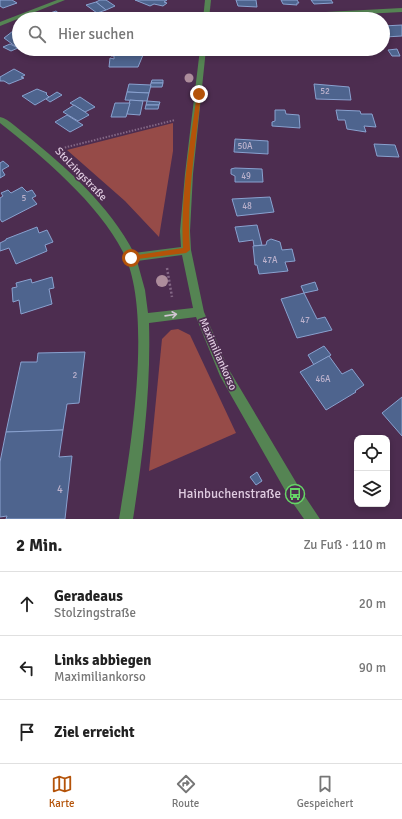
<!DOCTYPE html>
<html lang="de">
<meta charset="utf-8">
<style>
:root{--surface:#fff;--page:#f6f6f6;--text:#222;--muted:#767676;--line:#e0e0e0;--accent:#b45309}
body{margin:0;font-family:Signika,sans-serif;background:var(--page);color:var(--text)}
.controls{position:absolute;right:12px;bottom:12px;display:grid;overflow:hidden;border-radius:8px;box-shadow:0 2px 6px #0003}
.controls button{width:36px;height:36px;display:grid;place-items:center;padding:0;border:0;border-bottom:1px solid var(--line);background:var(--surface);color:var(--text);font:20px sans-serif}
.stop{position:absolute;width:12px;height:12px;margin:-9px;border:3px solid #b45309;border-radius:50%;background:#fff}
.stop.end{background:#b45309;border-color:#fff;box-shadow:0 1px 4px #0008}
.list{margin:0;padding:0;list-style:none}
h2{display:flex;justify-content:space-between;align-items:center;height:52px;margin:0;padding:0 16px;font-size:17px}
h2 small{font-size:13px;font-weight:400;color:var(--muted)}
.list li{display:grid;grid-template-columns:26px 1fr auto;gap:12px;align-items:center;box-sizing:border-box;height:64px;padding:0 16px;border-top:1px solid var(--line)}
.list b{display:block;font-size:15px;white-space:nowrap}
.list p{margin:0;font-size:13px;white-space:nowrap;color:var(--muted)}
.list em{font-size:13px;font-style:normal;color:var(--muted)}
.icon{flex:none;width:22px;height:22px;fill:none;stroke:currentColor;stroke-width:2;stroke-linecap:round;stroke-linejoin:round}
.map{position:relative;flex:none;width:402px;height:519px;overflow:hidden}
.search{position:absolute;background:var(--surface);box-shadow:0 2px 6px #0003;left:12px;right:12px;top:12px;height:44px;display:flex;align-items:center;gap:10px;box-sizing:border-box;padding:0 14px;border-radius:22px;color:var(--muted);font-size:15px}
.sheet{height:244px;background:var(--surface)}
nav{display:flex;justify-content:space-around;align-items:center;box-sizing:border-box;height:56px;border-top:1px solid var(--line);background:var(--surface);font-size:11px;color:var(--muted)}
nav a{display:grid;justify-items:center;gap:2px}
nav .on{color:var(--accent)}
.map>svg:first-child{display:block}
.green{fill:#964b48}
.building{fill:#4e648e;stroke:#89a1cf}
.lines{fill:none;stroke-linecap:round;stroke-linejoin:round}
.path-far1{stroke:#836785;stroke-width:2;stroke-dasharray:1.5 1.5;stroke-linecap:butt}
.path{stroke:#836785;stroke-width:2.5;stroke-dasharray:2 2;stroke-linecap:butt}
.minor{fill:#558453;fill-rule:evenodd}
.tree{fill:#ad8d9c}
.oneway{stroke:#d1c4d2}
.route{fill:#b45309}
.labels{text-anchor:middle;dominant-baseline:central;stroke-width:3.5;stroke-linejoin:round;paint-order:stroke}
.number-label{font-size:9px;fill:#bbb1cc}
.street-label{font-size:11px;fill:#dfcbe0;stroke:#4d2d50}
.near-number-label{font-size:11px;fill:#bbb1cc}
.near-poi-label{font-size:13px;fill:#dfcbe0;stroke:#4d2d50;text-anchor:end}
</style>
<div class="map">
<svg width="402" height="519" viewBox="0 0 402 519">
<rect width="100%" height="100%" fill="#4d2d50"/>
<g class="green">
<polygon points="173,123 173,151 159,237 125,201 67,150"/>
<polygon points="178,329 190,335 236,433 149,471 162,339 171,330"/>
</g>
<g class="building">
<polygon points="0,0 12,0 17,3 3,8 0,6"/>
<polygon points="100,0 106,0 115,6 106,10 96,2"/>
<polygon points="135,0 167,0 164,2 167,3 163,6 154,4 150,6"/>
<polygon points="236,0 256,0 257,7 238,6"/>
<polygon points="281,0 297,0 299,3 297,3 297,5 283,4"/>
<polygon points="311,0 331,0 333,3 314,4"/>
<polygon points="96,2 106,10 97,13 86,5"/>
<polygon points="56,11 61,15 50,19 44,15"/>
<polygon points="132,15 149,16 148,19 131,19"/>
<polygon points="402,25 402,36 385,37 383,33 383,26"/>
<polygon points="13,31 19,34 19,49 4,38"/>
<polygon points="10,44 18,48 11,51 3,47"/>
<polygon points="115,49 143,50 141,55 143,55 138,67 109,67 110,58 114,59 114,56 111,56"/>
<polygon points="397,49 400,56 392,56 388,50"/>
<polygon points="14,69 25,75 21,77 24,78 9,84 4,81 0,81 0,77"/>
<polygon points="152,80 163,80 163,83 151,83"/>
<polygon points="151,83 163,83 162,87 150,87"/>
<polygon points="129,84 151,85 149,93 127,92"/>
<polygon points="314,84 349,87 351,100 316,99"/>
<polygon points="37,89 47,93 46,94 49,97 35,105 22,96"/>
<polygon points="57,92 62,95 50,102 46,99"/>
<polygon points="127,92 149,93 147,101 125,100"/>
<polygon points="80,97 95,107 85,112 70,103"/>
<polygon points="130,100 143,101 140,115 127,114"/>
<polygon points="147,101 160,102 159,105 146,105"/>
<polygon points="115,103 130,103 126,117 111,117"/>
<polygon points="74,105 85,112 89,115 78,121 63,112"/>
<polygon points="146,105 159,105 158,109 145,109"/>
<polygon points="275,110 285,110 286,114 299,115 300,128 272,126 272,122 275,121"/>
<polygon points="336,110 360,111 361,114 372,114 376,127 364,126 366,132 347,129 345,120 338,120"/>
<polygon points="67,115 83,125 70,132 55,122"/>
<polygon points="235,139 268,141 268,154 234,152"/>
<polygon points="374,144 395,145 399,157 377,156"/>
<polygon points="3,161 9,166 2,170 5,175 0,178 0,163"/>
<polygon points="235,168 262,169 263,182 235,182 235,176 231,174 231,169"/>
<polygon points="22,187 27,192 32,190 36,196 32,198 37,204 2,222 0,219 0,198 3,196 1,193 8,190 11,193"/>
<polygon points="270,197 274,212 237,216 232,199"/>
<polygon points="257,225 262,245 254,246 253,240 239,242 235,227"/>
<polygon points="37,227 39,233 47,230 53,242 45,245 47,251 16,264 9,248 0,251 0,243 6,240 6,239"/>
<polygon points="271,239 280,242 282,250 292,249 295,261 285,262 288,271 259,274 257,265 255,265 253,246 266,245 267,241"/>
<polygon points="52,277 54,288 49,289 52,304 21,314 19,300 13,302 12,288 17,287 16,283 31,279 32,283"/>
<polygon points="315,282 318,290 304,293 301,286"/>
<polygon points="304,293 317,319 325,317 332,330 297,338 281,299"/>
<polygon points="324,346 331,355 314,365 308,355"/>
<polygon points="85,352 79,403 67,404 63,430 6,432 21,362 37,362 38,353"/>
<polygon points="329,356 342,374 352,369 364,385 355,391 356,392 326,410 300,372"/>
<polygon points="402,397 402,436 382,413"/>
<polygon points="63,430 59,457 72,456 65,519 6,519 7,516 0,517 0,462 6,432"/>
<polygon points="257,472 262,481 256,485 250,477"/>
</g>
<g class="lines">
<polyline class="path-far1" points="59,149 175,120"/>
<polyline class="path" points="167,268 172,297"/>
<g class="minor">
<polygon points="57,0 65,0 0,26 0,22"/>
<polygon points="205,0 211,0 209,19 203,19"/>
<polygon points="402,8 402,12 267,19 229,19 232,17"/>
<path d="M200,49h6l-13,125 -3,57 1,19 13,62 24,56 72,121 20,30h-16l-14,-20 -70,-123 -24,-59 -47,6c2,66 -6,132 -16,196h-14c11,-66 35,-208 4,-267 -25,-49 -80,-95 -123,-129v-6c9,2 18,12 25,17 41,33 85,72 109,119l47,-6 -1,-16 5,-57zM182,255l11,53 -45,5 -3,-23 -8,-29z"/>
</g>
</g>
<g class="tree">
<circle cx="189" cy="78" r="4.5"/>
<circle cx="162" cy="281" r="6"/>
</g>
<defs><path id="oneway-shaft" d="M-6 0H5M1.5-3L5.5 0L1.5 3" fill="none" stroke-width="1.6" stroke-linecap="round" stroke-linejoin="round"/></defs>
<use class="oneway" href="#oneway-shaft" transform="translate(171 315) rotate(-8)"/>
<path class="route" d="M199,92l2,2c-5,51 -15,104 -11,156l-4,3 -57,7v-4h2l52,-8c-3,-51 7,-104 14,-154z"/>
<defs>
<symbol id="bus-ring" viewBox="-11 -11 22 22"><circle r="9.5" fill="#4d2d50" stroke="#66d466" stroke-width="1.5"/><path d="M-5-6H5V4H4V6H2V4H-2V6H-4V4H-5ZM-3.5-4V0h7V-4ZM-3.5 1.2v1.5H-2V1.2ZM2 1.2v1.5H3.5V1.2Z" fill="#66d466"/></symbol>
</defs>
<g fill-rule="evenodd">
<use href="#bus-ring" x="284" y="483" width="22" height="22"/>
</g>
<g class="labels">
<g class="number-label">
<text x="325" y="91">52</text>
<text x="245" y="146">50A</text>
<text x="246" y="176">49</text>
<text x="24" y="198">5</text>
<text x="247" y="206">48</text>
<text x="270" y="260">47A</text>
<text x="305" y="320">47</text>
<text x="75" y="375">2</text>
<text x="323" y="379">46A</text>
</g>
<g class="street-label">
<text transform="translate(81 174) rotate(46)">Stolzingstraße</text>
<text transform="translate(218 354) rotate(66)">Maximiliankorso</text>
</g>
<g class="near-number-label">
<text x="60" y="489">4</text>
</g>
<g class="near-poi-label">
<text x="281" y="494">Hainbuchenstraße</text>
</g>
</g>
</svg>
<div class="controls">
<button><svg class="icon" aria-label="locate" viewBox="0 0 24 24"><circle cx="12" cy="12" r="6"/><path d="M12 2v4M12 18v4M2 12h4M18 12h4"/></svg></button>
<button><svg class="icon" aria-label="layers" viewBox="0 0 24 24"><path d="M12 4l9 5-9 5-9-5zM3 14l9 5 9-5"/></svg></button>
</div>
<div class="stop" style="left:131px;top:258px"></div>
<div class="stop end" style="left:199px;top:94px"></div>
<div class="search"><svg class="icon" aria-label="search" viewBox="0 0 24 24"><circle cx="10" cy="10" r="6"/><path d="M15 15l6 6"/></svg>Hier suchen</div>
</div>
<section class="sheet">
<h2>2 Min.<small>Zu Fuß · 110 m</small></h2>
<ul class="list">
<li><svg class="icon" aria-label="ahead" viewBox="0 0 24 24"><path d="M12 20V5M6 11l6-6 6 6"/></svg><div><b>Geradeaus</b><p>Stolzingstraße</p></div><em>20 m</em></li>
<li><svg class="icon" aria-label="left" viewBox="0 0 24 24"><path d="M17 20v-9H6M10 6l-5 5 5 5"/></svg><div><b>Links abbiegen</b><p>Maximiliankorso</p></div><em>90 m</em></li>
<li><svg class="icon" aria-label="arrive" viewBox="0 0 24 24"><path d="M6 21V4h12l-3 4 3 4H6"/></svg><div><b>Ziel erreicht</b></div></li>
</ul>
</section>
<nav>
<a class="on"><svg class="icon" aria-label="map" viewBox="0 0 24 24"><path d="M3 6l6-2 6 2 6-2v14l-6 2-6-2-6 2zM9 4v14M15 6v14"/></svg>Karte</a>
<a><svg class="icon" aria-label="directions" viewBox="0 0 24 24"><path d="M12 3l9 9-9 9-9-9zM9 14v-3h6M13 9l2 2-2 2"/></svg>Route</a>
<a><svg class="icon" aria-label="saved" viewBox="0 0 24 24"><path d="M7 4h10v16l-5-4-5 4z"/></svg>Gespeichert</a>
</nav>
